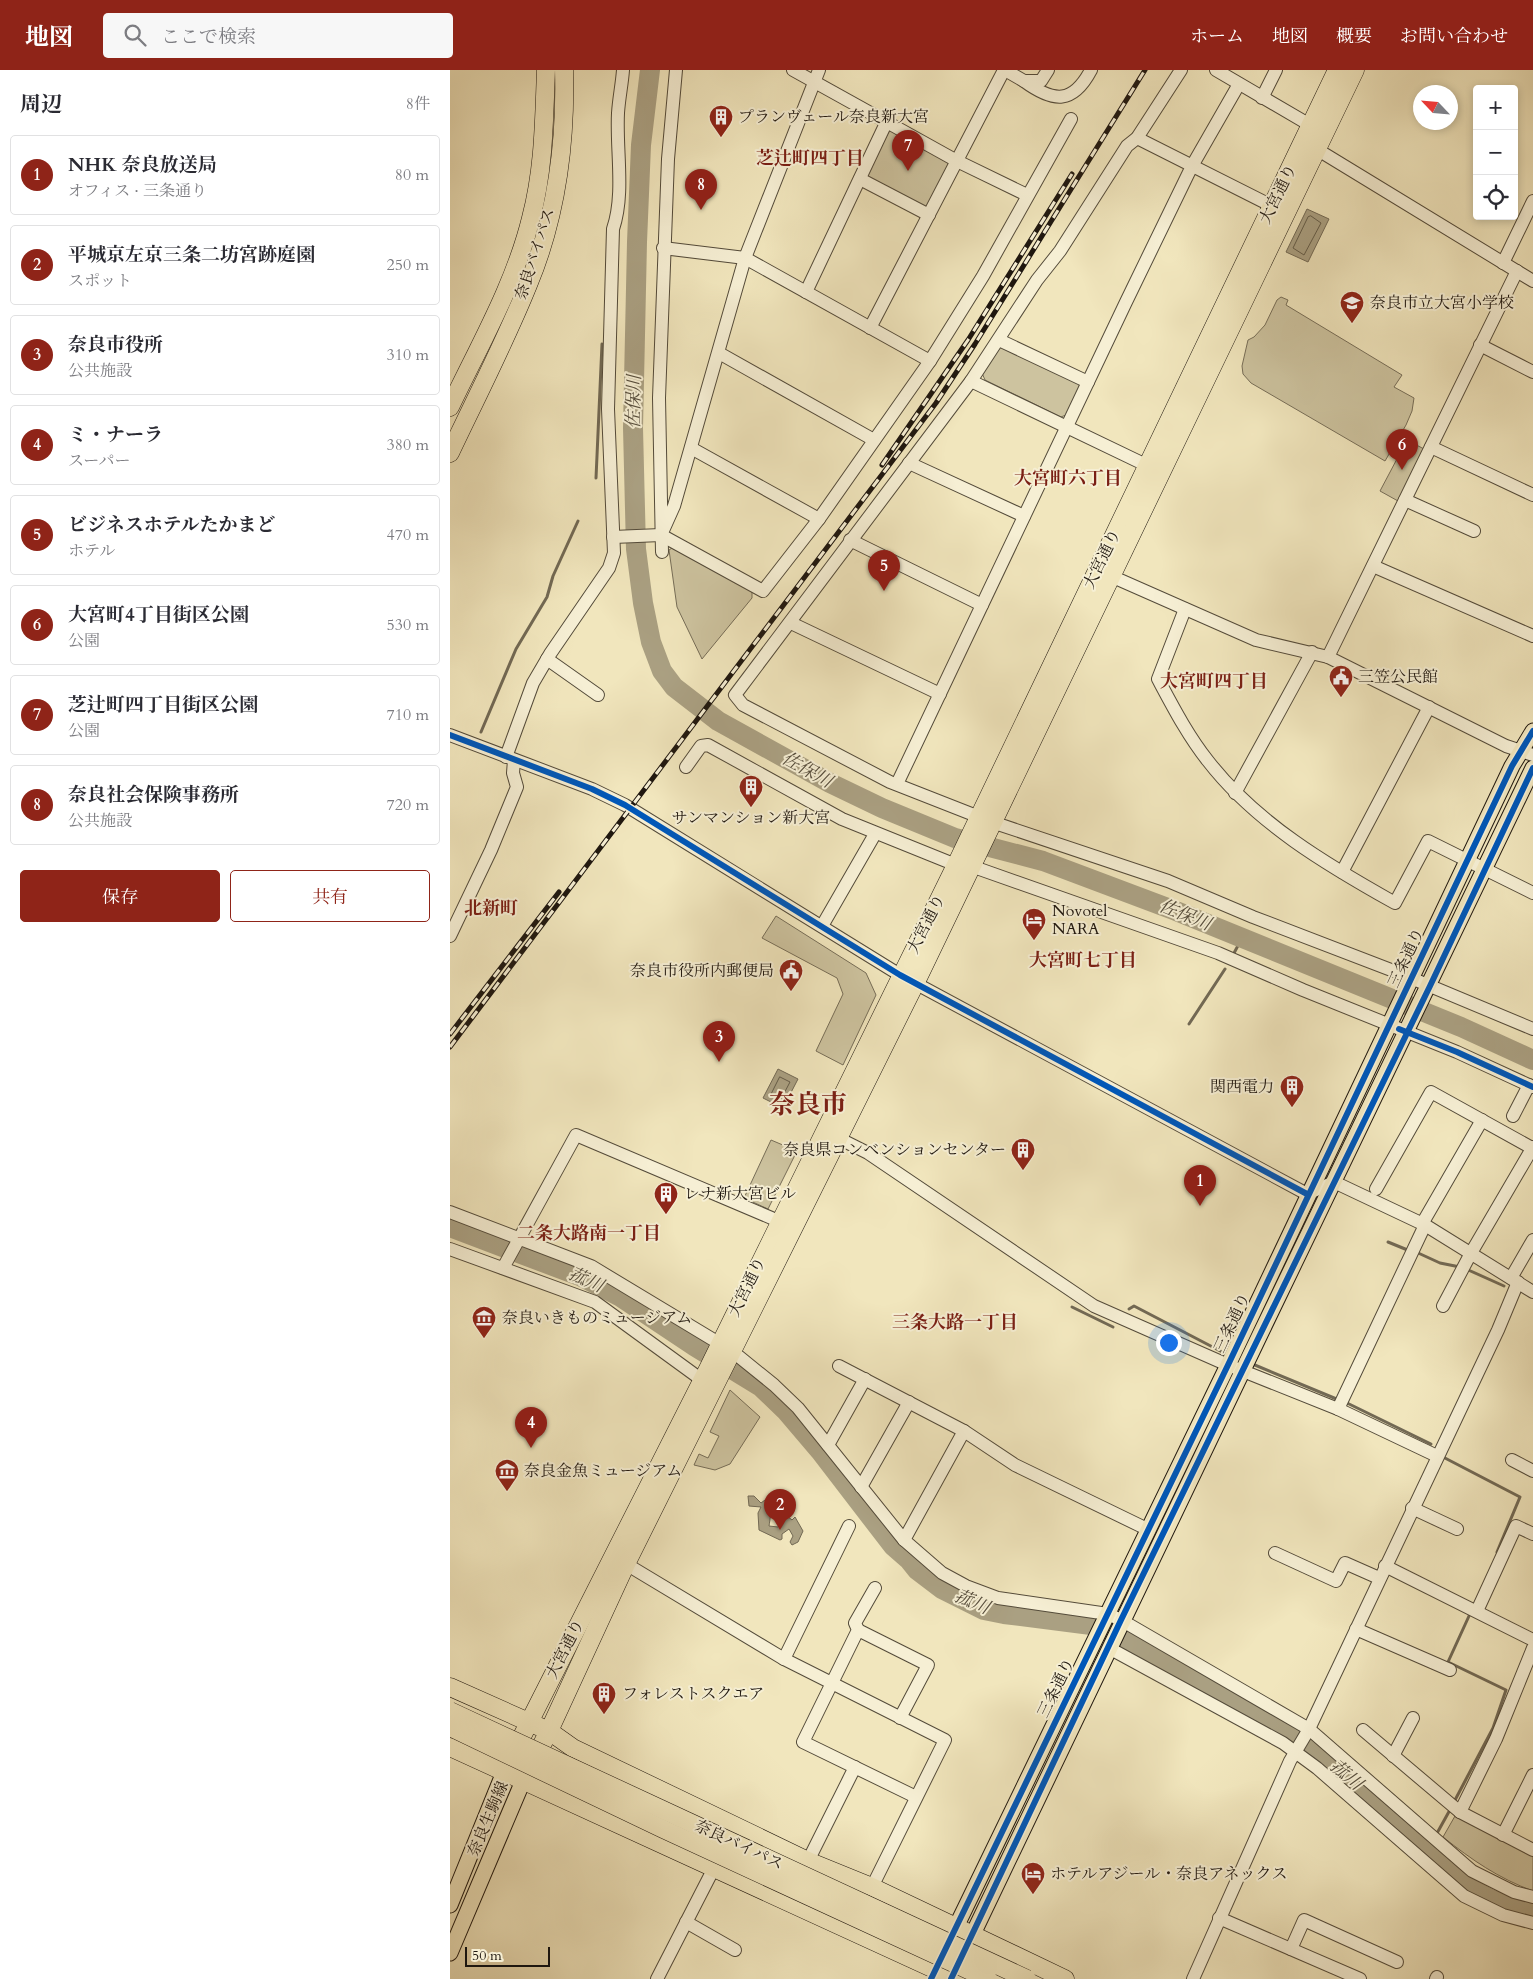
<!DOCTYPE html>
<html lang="ja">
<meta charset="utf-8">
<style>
:root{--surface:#fff;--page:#f7f7f7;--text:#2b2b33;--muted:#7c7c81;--line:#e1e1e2;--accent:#8f2418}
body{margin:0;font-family:Cardo,"Noto Serif JP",serif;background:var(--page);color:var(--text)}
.controls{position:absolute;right:15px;top:15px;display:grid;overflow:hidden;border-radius:5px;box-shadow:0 2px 8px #0003}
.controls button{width:45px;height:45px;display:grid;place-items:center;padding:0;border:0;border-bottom:1px solid var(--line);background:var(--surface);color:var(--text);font:25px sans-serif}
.compass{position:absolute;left:963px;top:15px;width:45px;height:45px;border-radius:50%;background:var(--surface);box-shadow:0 2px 8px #0003;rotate:296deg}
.scale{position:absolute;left:15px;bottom:12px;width:85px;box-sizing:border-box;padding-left:5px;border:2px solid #1f170f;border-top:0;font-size:14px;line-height:18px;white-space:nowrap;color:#1f170f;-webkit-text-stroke:4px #f6efd4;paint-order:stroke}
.you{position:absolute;left:718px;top:1272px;width:18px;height:18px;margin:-12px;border:4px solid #fff;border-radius:50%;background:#1a73e8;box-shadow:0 0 0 8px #1a73e833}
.badge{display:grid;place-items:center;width:32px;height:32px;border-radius:50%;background:var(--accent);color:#fff;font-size:16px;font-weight:700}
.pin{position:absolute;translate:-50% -41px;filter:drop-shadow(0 1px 2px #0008)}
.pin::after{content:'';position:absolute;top:26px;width:18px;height:15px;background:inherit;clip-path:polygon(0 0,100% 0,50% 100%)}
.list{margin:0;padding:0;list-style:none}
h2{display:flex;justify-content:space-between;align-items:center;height:65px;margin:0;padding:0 20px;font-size:21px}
h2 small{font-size:16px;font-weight:400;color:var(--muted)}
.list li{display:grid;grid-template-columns:32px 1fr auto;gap:15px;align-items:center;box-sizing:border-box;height:80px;margin:0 10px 10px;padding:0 10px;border:1px solid var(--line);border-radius:5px}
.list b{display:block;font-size:19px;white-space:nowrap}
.list p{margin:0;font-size:16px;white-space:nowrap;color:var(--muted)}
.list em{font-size:16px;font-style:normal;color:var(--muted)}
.actions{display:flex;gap:10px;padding:15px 20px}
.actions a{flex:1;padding:11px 0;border:1px solid var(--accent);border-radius:5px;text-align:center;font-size:18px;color:var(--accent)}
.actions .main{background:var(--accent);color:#fff}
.icon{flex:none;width:28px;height:28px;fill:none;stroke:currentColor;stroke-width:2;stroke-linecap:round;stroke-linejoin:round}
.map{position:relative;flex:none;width:1083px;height:1909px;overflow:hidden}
header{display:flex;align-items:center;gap:30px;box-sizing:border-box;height:70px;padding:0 25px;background:var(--accent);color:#fff}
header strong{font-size:24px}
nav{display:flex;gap:28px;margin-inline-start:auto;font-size:18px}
.search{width:350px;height:45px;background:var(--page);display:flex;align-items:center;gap:12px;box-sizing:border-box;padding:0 18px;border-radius:5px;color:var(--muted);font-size:19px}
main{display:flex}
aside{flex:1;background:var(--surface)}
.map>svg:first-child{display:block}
.green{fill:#cdc39f;stroke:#766d57}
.water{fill:#aaa082;stroke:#726954}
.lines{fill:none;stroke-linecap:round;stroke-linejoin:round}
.shore{stroke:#645c48;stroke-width:1}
.stream{stroke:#726954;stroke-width:3}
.river{stroke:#aaa082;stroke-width:20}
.minor-casing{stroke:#544b3a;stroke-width:14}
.major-casing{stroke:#1f170f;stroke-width:17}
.highway-casing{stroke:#1f170f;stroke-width:19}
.minor{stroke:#f6efd4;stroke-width:12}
.major{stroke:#f1e6bd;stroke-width:15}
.highway{stroke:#f1e6bd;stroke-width:18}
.rail-casing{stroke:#1f170f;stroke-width:5}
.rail{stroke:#f6efd4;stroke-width:3;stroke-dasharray:9;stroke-linecap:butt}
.highway-bridge-casing{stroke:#1f170f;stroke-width:19;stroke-linecap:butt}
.highway-bridge{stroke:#f1e6bd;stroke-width:18}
.cycleway-casing{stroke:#f6efd4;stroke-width:9}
.cycleway{stroke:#0057b8;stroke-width:6}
.labels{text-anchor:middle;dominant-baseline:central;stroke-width:4;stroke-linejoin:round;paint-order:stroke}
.poi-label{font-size:16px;fill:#1f170f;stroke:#f6efd4;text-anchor:start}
.street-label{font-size:16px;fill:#1f170f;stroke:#f6efd4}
.neighbourhood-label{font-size:18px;font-weight:bold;fill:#7a1f14;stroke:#f6efd4}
.water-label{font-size:18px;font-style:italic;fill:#574e3d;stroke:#f6efd4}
.town-label{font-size:26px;font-weight:bold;fill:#7a1f14;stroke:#f6efd4}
</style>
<header>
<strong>地図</strong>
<div class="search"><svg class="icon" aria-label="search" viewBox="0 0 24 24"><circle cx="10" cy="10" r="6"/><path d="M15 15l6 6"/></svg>ここで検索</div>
<nav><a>ホーム</a><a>地図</a><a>概要</a><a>お問い合わせ</a></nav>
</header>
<main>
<aside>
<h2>周辺<small>8件</small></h2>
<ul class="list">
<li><span class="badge">1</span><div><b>NHK 奈良放送局</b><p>オフィス · 三条通り</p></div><em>80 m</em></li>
<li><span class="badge">2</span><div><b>平城京左京三条二坊宮跡庭園</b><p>スポット</p></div><em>250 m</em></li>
<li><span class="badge">3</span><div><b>奈良市役所</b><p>公共施設</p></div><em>310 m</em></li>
<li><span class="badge">4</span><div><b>ミ・ナーラ</b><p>スーパー</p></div><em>380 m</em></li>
<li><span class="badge">5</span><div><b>ビジネスホテルたかまど</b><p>ホテル</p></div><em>470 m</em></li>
<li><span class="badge">6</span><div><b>大宮町4丁目街区公園</b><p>公園</p></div><em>530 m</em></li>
<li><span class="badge">7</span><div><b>芝辻町四丁目街区公園</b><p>公園</p></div><em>710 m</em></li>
<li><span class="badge">8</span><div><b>奈良社会保険事務所</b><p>公共施設</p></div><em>720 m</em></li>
</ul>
<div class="actions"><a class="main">保存</a><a>共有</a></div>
</aside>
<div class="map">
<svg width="1083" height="1909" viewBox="0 0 1083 1909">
<rect width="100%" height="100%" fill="#f1e6bd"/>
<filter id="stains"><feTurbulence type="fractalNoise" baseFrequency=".004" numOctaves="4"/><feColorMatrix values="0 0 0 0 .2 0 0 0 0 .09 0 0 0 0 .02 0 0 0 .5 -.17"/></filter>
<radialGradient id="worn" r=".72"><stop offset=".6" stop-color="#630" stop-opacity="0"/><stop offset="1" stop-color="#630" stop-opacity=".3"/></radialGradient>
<g class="green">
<polygon points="441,58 501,95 476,139 415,106"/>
<polygon points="831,227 838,230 836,235 952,305 944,317 964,328 962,341 956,355 935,391 801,313 793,304 792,296 798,270 804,267 815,255 827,230"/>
<polygon points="555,276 628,311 630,318 618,344 611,347 535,310 532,303 549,278"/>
<polygon points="957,370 974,379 948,431 930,421"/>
<polygon points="222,478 302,520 302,528 252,589 227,537 219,480"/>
<polygon points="326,846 416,903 426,925 393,995 366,981 393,924 387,908 312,868"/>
<polygon points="321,1070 347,1081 318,1139 294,1128"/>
<polygon points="280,1320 310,1347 280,1394 265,1400 244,1395 249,1384 258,1388 269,1366 260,1362"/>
<path d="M1005,1746l78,39v36c-35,-13 -61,-31 -90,-54z"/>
</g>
<g class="water">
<polygon points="857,139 879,149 858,192 836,182"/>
<polygon points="328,999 348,1009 333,1038 313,1028"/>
<path d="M298,1426h6l7,7 4,-3c8,7 5,19 4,26l9,1 9,-11 5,4 3,-3 8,14 -5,11 -6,3 -2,-3 3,-6 -4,-7 -7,5v5l-2,1 -21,-10 -1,-17 3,-6 -12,-1z"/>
</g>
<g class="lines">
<g class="shore">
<polygon points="861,146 871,153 854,185 843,178 858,147"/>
<polygon points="330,1007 340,1012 330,1031 321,1025"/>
</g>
<g class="stream">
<polyline points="146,408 152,274"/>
<polyline points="31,662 66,579 97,527 103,506 128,451"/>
<polyline points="783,885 792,868"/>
<polyline points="739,954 775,899"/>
<polyline points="938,1172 960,1181"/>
<polyline points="966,1182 990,1193 1010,1197"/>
<polyline points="1016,1199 1054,1216"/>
<polyline points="622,1237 663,1257"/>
<polyline points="679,1239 684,1236 778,1285"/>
<polyline points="800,1293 889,1330"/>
<polyline points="895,1332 981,1374"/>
<polyline points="993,1387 1070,1427 1047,1482"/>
<polyline points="1004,1732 1043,1658 1056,1620 998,1592 1019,1546"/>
<polyline points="986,1765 1001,1738"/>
<polyline points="979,1778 983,1771"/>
</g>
<g class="river">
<polyline points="200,0 191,75 187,172 183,358 186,479 193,533 201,572 212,601 224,617 268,651 380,713 432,738 505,768 593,791 726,841 1011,957 1083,990"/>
<polyline points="0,1157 132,1207 169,1226 244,1276 311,1317 336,1341 370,1381 443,1476 459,1490 467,1500 492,1519 534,1540 554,1544 649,1556 706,1586 858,1673 894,1700 941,1746 968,1766 983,1787 1018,1817 1040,1829 1083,1842"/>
</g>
<defs>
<g id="minor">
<polyline points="343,0 507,91 577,125"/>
<polyline points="555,0 574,11 591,11 598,0"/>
<polyline points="731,0 687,68 677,76 610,181 587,210 521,311 285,625 293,635 440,712 542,752 718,811 803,847 949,903 1083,959"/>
<polyline points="766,0 860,55 868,79 873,83 1083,211"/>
<path d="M574,11c30,22 49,23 67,-11"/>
<polyline points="812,28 826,0"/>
<polyline points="687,68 822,136"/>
<polyline points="410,109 479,145"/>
<polyline points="213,178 295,188 480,291"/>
<polyline points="1053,193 1083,131"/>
<polyline points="356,222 437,51"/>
<polyline points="420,258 554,0"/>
<polyline points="549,270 638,312"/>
<polyline points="1030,275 1083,302"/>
<polyline points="269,283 424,370"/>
<polyline points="521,311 698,396"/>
<polyline points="981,377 1083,425"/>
<polyline points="241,378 369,449"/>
<polyline points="459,393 574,446"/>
<polyline points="955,430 1024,461"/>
<polyline points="211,465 224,436 295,188 369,0"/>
<polyline points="163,467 211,465 313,521 369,449 480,291 533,206 621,49"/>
<polyline points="400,470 532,535"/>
<polyline points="212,482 209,328 218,89 226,0"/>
<polyline points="923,496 1083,566"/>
<polyline points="654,503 806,570 878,587 1056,676 1083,685"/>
<path d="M735,539l-27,70c15,28 30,57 50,82 48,62 119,104 187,142l33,-62 105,52"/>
<polyline points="341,553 490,624"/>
<polyline points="878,587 1067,201"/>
<polyline points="97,589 148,625"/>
<polyline points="0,665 142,719 175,735 450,905 857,1124 884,1112 975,1155 1083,1222"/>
<path d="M56,687l27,-74 17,-29 59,-86 5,-15 -6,-144 5,-180c12,-36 3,-78 5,-116 1,-15 4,-29 5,-43"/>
<polyline points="236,697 251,676 258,675 392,749 506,795"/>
<polyline points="447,714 676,232 742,96 789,14"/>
<polyline points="785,723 862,582"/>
<polyline points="521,796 768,883 853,920 1007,982 1083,1017"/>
<polyline points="892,802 979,637"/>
<polyline points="372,856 425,764"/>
<polyline points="0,866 41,780 67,717 63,703 64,690"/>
<polyline points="1063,1046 1079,1015"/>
<polyline points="388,1068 418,1083 644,1236 778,1295 888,1339 987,1386"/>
<polyline points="926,1119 981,1022 1082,1078"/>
<polyline points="0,1142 141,1196 282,1281 324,1315 348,1338 454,1470 492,1503 516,1516 548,1528 658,1544 671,1550 859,1659 1022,1801 1064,1822 1083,1827"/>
<polyline points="972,1154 1032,1050"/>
<polyline points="0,1179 145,1232 252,1310"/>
<polyline points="53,1198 126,1065 338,1155"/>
<polyline points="1061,1208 1083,1170"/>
<polyline points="993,1236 1021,1183 1083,1077"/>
<polyline points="389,1296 514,1361 565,1395 697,1459"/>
<polyline points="888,1339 975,1155"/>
<polyline points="378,1375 415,1309"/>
<polyline points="1062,1390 1083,1401"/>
<polyline points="411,1417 459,1332"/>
<polyline points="962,1438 1007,1459"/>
<polyline points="454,1470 514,1361"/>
<polyline points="825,1483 886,1511 895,1493 929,1508"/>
<polyline points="176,1494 334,1589 495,1670 422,1817"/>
<polyline points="935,1496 1083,1570"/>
<polyline points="425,1518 405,1553 408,1560 353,1672 466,1727"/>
<polyline points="1027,1541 1066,1456 1083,1464"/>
<polyline points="906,1559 1000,1600"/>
<polyline points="408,1560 478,1595 450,1648"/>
<polyline points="659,1578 833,1673 867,1698 1014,1826 1053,1845 1083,1853"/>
<polyline points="334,1589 399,1456"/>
<polyline points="913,1660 1010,1742 1083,1780"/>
<polyline points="943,1686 963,1648"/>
<polyline points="1010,1742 1046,1669 1083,1578"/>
<polyline points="1053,1765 1083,1705"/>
<polyline points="358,1791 405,1697"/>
<polyline points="769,1848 910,1909"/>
<polyline points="236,1852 285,1880"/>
<polyline points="841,1879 854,1850 947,1892"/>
<polyline points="207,1909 264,1798"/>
<polyline points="743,1909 840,1691 859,1659 1048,1260 1068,1212"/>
<polyline points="986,1909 987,1907"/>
</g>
<g id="major">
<polyline points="0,1835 54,1702"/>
<polyline points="506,1857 778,1295 1062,696 1083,661"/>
<path d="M522,1866c184,-391 375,-778 561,-1168"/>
<polyline points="0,1883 73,1711"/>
</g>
<g id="highway">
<path d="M0,337c29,-61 65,-123 81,-189 13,-49 13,-98 15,-148"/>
<path d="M0,383c26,-55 55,-111 78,-168 28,-67 38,-143 36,-215"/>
<polyline points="0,1617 99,1661 123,1678 358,1791 422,1817 615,1909"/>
<polyline points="0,1677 506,1909"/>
<polyline points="54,1702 258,1299 506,795 887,0"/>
<polyline points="73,1711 99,1661 176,1494 465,914 905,0"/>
<polyline points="526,1894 555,1909"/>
</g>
</defs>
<use href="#minor" class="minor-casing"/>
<use href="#major" class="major-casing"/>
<use href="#highway" class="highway-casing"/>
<use href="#minor" class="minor"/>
<use href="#major" class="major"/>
<use href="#highway" class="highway"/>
<defs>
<g id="rail">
<polyline points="432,395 518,270 622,104"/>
<polyline points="0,964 109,822"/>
<polyline points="0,977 486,333 525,274 695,0"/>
</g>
</defs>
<use href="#rail" class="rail-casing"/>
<use href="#rail" class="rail"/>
<defs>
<g id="highway-bridge">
<polyline points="0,1641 577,1909"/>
<polyline points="0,1657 213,1759 538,1909"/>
</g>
</defs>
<use href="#highway-bridge" class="highway-bridge-casing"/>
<use href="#highway-bridge" class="highway-bridge"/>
<defs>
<g id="cycleway">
<polyline points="0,665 142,719 175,735 450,905 857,1124"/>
<polyline points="949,959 1007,982 1083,1017"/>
<polyline points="481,1909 778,1295 1062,696 1083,661"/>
<polyline points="501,1909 671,1550 980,916 1083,698"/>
</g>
</defs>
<use href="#cycleway" class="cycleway-casing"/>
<use href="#cycleway" class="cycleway"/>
</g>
<defs>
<symbol id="building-pin" viewBox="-11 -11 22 30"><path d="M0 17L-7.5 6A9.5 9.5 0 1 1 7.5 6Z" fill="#8f2418" stroke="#f6efd4"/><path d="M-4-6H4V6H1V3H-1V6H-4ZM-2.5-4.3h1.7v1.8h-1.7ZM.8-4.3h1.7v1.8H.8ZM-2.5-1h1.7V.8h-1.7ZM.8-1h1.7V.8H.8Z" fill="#fff"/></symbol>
<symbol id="school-pin" viewBox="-11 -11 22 30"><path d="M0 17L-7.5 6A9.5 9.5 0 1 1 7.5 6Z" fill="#8f2418" stroke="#f6efd4"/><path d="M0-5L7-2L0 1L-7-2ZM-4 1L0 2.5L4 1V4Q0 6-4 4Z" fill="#fff"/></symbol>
<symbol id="civic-pin" viewBox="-11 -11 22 30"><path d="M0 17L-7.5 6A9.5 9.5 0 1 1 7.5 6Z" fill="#8f2418" stroke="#f6efd4"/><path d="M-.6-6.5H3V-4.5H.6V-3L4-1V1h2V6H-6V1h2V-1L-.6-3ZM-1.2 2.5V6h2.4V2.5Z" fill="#fff"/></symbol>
<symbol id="hotel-pin" viewBox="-11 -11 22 30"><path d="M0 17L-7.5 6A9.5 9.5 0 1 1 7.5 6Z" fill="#8f2418" stroke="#f6efd4"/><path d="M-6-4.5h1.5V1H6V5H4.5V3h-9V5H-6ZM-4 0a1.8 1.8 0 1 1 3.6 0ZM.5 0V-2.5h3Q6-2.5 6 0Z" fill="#fff"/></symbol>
<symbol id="museum-pin" viewBox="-11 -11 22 30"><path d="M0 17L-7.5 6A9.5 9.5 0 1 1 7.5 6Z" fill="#8f2418" stroke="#f6efd4"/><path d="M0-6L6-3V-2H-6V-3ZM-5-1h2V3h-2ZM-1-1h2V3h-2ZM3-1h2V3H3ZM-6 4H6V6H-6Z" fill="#fff"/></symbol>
</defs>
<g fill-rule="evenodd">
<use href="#building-pin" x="257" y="33" width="28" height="38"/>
<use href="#school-pin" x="888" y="219" width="28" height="38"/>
<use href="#civic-pin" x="877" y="593" width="28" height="38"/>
<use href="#building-pin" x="287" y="703" width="28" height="38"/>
<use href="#hotel-pin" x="570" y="836" width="28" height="38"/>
<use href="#civic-pin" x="327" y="887" width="28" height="38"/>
<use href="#building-pin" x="828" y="1003" width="28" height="38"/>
<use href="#building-pin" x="559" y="1066" width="28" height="38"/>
<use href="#building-pin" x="202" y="1110" width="28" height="38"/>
<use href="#museum-pin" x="20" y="1234" width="28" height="38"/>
<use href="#museum-pin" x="43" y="1387" width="28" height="38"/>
<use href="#building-pin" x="140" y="1610" width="28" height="38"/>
<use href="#hotel-pin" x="569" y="1790" width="28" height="38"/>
</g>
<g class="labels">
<g class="poi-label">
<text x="288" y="47">プランヴェール奈良新大宮</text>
<text x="920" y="233">奈良市立大宮小学校</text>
<text x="908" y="607">三笠公民館</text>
<text x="301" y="748" text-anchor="middle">サンマンション新大宮</text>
<text x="602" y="841">Novotel<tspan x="602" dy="18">NARA</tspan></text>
<text x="324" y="901" text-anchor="end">奈良市役所内郵便局</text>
<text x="824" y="1017" text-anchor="end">関西電力</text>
<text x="556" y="1080" text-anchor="end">奈良県コンベンションセンター</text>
<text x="234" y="1124">レナ新大宮ビル</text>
<text x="52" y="1248">奈良いきものミュージアム</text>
<text x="74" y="1401">奈良金魚ミュージアム</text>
<text x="172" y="1624">フォレストスクエア</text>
<text x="600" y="1804">ホテルアジール・奈良アネックス</text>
</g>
<g class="street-label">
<text transform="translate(828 124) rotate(-64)">大宮通り</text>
<text transform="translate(85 184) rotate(-72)">奈良バイパス</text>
<text transform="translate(652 489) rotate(-64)">大宮通り</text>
<text transform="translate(476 854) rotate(-63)">大宮通り</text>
<text transform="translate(956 888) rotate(-65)">三条通り</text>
<text transform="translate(297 1217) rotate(-64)">大宮通り</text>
<text transform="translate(782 1253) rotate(-65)">三条通り</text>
<text transform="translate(115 1579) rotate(-63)">大宮通り</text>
<text transform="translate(606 1618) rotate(-64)">三条通り</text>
<text transform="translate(38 1749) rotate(-67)">奈良生駒線</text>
<text transform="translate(289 1775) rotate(25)">奈良バイパス</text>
</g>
<g class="neighbourhood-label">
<text x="360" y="88">芝辻町四丁目</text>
<text x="618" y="408">大宮町六丁目</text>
<text x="764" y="611">大宮町四丁目</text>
<text x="41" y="838">北新町</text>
<text x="633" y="890">大宮町七丁目</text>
<text x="139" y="1163">二条大路南一丁目</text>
<text x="505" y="1252">三条大路一丁目</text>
</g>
<g class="water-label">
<text transform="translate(184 332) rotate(-89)">佐保川</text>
<text transform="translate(357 700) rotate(29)">佐保川</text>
<text transform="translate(735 845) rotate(22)">佐保川</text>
<text transform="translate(136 1210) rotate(24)">菰川</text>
<text transform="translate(522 1532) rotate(23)">菰川</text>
<text transform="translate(896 1705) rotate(40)">菰川</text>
</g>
<g class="town-label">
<text x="358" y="1034">奈良市</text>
</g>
</g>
<rect width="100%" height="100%" filter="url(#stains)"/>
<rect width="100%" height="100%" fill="url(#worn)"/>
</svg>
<div class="controls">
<button>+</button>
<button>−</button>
<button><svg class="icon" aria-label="locate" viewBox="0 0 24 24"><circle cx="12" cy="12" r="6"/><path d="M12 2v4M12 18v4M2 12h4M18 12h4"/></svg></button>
</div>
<svg class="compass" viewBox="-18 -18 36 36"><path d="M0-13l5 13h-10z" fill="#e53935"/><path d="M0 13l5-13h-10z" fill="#7c7c81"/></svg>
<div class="scale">50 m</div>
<div class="you"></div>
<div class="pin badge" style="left:750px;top:1136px">1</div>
<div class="pin badge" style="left:330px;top:1460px">2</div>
<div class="pin badge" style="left:269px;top:992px">3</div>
<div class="pin badge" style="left:81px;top:1378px">4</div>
<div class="pin badge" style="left:434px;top:521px">5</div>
<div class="pin badge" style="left:952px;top:400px">6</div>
<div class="pin badge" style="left:458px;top:101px">7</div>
<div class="pin badge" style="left:251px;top:140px">8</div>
</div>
</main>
